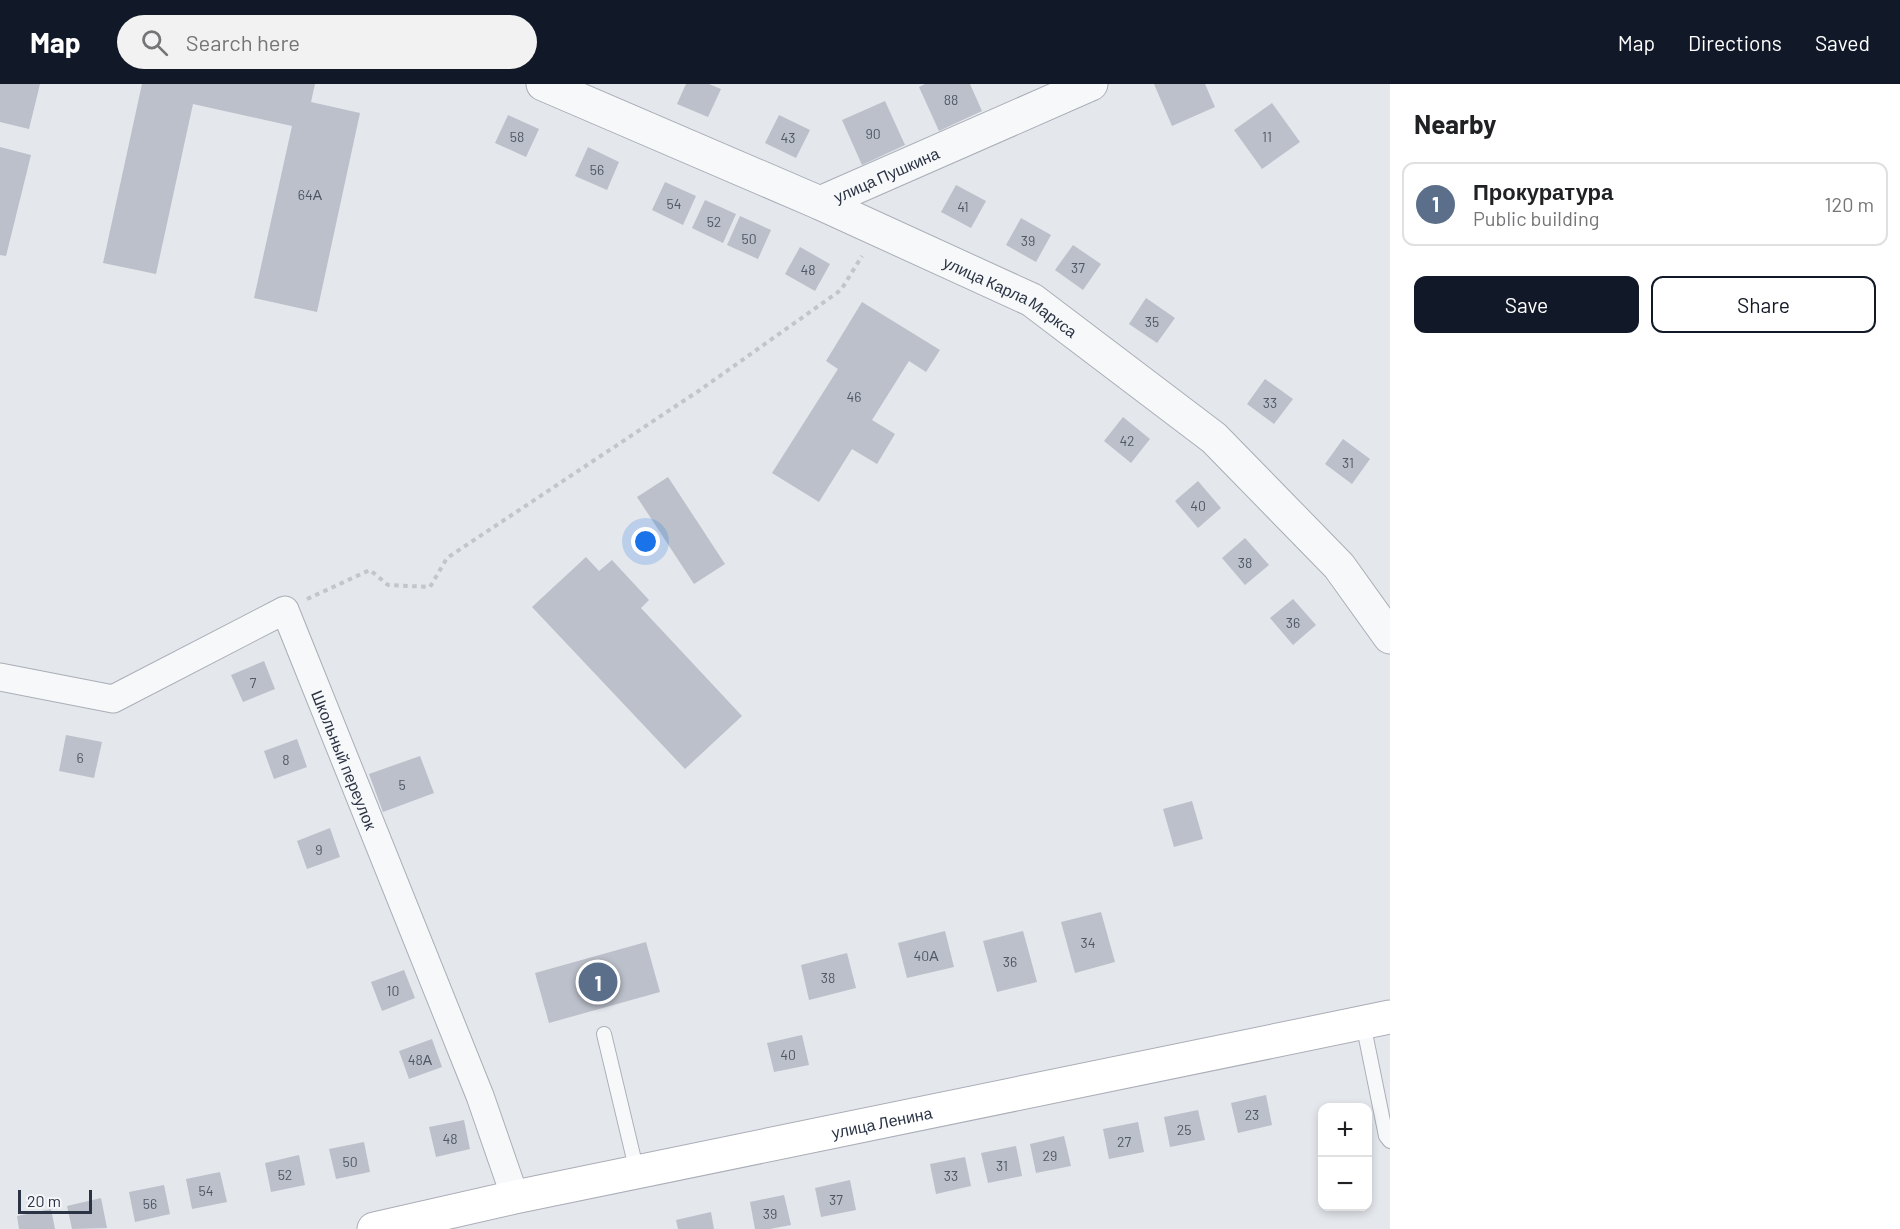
<!DOCTYPE html>
<meta charset="utf-8">
<style>
:root{--surface:#fff;--page:#f2f2f2;--text:#202124;--muted:#757577;--line:#e0e0e0;--accent:#111827}
body{margin:0;font-family:Barlow,sans-serif;background:var(--page);color:var(--text)}
.controls{position:absolute;right:18px;bottom:18px;display:grid;overflow:hidden;border-radius:12px;box-shadow:0 3px 9px #0003}
.controls button{width:54px;height:54px;display:grid;place-items:center;padding:0;border:0;border-bottom:2px solid var(--line);background:var(--surface);color:var(--text);font:30px sans-serif}
.scale{position:absolute;left:18px;bottom:15px;width:74px;box-sizing:border-box;padding-left:6px;border:3px solid #2b3445;border-top:0;font-size:16px;line-height:21px;white-space:nowrap;color:#2b3445;-webkit-text-stroke:4px #f4f6f9;paint-order:stroke}
.you{position:absolute;left:646px;top:458px;width:21px;height:21px;margin:-15px;border:4px solid #fff;border-radius:50%;background:#1a73e8;box-shadow:0 0 0 9px #1a73e833}
.badge{display:grid;place-items:center;width:39px;height:39px;border-radius:50%;background:var(--accent);color:#fff;font-size:20px;font-weight:700}
.pin{position:absolute;translate:-50% -50%;border:3px solid #fff;box-shadow:0 2px 6px #0006}
.list{margin:0;padding:0;list-style:none}
h2{display:flex;justify-content:space-between;align-items:center;height:78px;margin:0;padding:0 24px;font-size:26px}
h2 small{font-size:20px;font-weight:400;color:var(--muted)}
.list li{display:grid;grid-template-columns:39px 1fr auto;gap:18px;align-items:center;box-sizing:border-box;height:84px;margin:0 12px 12px;padding:0 12px;border:2px solid var(--line);border-radius:12px}
.list b{display:block;font-size:22px;white-space:nowrap}
.list p{margin:0;font-size:20px;white-space:nowrap;color:var(--muted)}
.list em{font-size:20px;font-style:normal;color:var(--muted)}
.actions{display:flex;gap:12px;padding:18px 24px}
.actions a{flex:1;padding:14px 0;border:2px solid var(--accent);border-radius:12px;text-align:center;font-size:21px;color:var(--accent)}
.actions .main{background:var(--accent);color:#fff}
.icon{flex:none;width:33px;height:33px;fill:none;stroke:currentColor;stroke-width:2;stroke-linecap:round;stroke-linejoin:round}
.map{position:relative;flex:none;width:1390px;height:1145px;overflow:hidden}
header{display:flex;align-items:center;gap:36px;box-sizing:border-box;height:84px;padding:0 30px;background:var(--accent);color:#fff}
header strong{font-size:28px}
nav{display:flex;gap:33px;margin-inline-start:auto;font-size:21px}
.search{width:420px;height:54px;background:var(--page);display:flex;align-items:center;gap:15px;box-sizing:border-box;padding:0 21px;border-radius:33px;color:var(--muted);font-size:22px}
main{display:flex}
aside{flex:1;background:var(--surface)}
.map>svg:first-child{display:block}
.building{fill:#bbc0ca}
.lines{fill:none;stroke-linecap:round;stroke-linejoin:round}
.service-casing{stroke:#a9aeb7;stroke-width:16}
.minor-casing{stroke:#a9aeb7;stroke-width:29}
.tertiary-casing{stroke:#a9aeb7;stroke-width:35}
.secondary-casing{stroke:#a9aeb7;stroke-width:35}
.path{stroke:#c2c5cb;stroke-width:4;stroke-dasharray:4.5 4.5;stroke-linecap:butt}
.service{stroke:#f7f8fa;stroke-width:14}
.minor{stroke:#f7f8fa;stroke-width:27}
.tertiary{stroke:#f7f8fa;stroke-width:33}
.secondary{stroke:#fff;stroke-width:33}
.labels{text-anchor:middle;dominant-baseline:central;stroke-width:5;stroke-linejoin:round;paint-order:stroke}
.number-label{font-size:14px;fill:#4f5766}
.street-label{font-size:16px;fill:#2b3445;stroke:#f4f6f9}
</style>
<header>
<strong>Map</strong>
<div class="search"><svg class="icon" aria-label="search" viewBox="0 0 24 24"><circle cx="10" cy="10" r="6"/><path d="M15 15l6 6"/></svg>Search here</div>
<nav><a>Map</a><a>Directions</a><a>Saved</a></nav>
</header>
<main>
<div class="map">
<svg width="1390" height="1145" viewBox="0 0 1390 1145">
<rect width="100%" height="100%" fill="#e4e7ec"/>
<g class="building">
<polygon points="0,0 40,0 29,45 0,38"/>
<polygon points="142,0 315,0 311,18 360,29 317,228 254,214 292,42 193,20 156,190 103,179"/>
<polygon points="686,0 709,0 721,5 708,33 677,20"/>
<polygon points="925,0 970,0 982,27 939,47 919,3"/>
<polygon points="1154,0 1205,0 1215,23 1172,42"/>
<polygon points="885,17 905,61 862,81 842,36"/>
<polygon points="1272,19 1300,58 1262,85 1234,46"/>
<polygon points="508,31 539,45 526,73 495,59"/>
<polygon points="779,31 810,46 796,74 765,59"/>
<polygon points="0,63 31,71 6,172 0,171"/>
<polygon points="588,63 619,78 607,106 575,92"/>
<polygon points="665,98 696,112 683,141 652,126"/>
<polygon points="956,101 986,117 971,144 941,128"/>
<polygon points="705,116 736,130 723,159 692,144"/>
<polygon points="740,132 771,146 758,175 727,161"/>
<polygon points="1021,134 1051,151 1036,178 1006,161"/>
<polygon points="1073,161 1101,180 1083,206 1055,186"/>
<polygon points="800,163 830,180 815,207 785,190"/>
<polygon points="1146,214 1175,234 1157,259 1129,240"/>
<polygon points="862,218 940,266 926,288 909,277 872,336 895,350 877,380 852,365 819,418 772,389 838,285 826,277"/>
<polygon points="1265,295 1293,315 1274,340 1247,320"/>
<polygon points="1123,333 1150,355 1131,379 1104,357"/>
<polygon points="1343,355 1370,375 1352,400 1325,380"/>
<polygon points="668,393 725,480 694,500 637,413"/>
<polygon points="1198,397 1221,424 1198,444 1175,417"/>
<polygon points="1245,454 1269,481 1245,501 1222,474"/>
<polygon points="586,473 599,487 612,476 649,516 641,524 742,632 685,685 532,523"/>
<polygon points="1293,515 1316,541 1293,561 1270,534"/>
<polygon points="264,577 275,605 243,618 231,591"/>
<polygon points="66,651 102,658 94,694 59,687"/>
<polygon points="297,655 307,683 274,695 264,667"/>
<polygon points="420,672 434,709 383,728 369,690"/>
<polygon points="1192,717 1203,755 1174,763 1163,725"/>
<polygon points="330,744 340,773 307,785 297,757"/>
<polygon points="1101,828 1115,878 1075,889 1061,838"/>
<polygon points="945,847 954,883 907,894 898,859"/>
<polygon points="1023,847 1037,898 997,908 983,857"/>
<polygon points="646,858 660,908 549,939 535,889"/>
<polygon points="847,869 856,904 809,916 801,881"/>
<polygon points="404,886 415,914 382,927 371,898"/>
<polygon points="802,951 809,981 774,988 767,959"/>
<polygon points="432,955 442,983 409,995 399,967"/>
<polygon points="1266,1011 1272,1041 1238,1049 1231,1019"/>
<polygon points="1198,1026 1205,1056 1170,1063 1164,1033"/>
<polygon points="464,1036 470,1065 436,1073 429,1043"/>
<polygon points="1138,1038 1144,1068 1109,1075 1103,1045"/>
<polygon points="1064,1052 1071,1082 1036,1089 1030,1060"/>
<polygon points="364,1058 370,1088 336,1095 329,1065"/>
<polygon points="1016,1062 1022,1092 988,1099 981,1069"/>
<polygon points="299,1071 305,1101 271,1108 265,1079"/>
<polygon points="965,1073 971,1102 936,1110 930,1080"/>
<polygon points="220,1088 227,1118 192,1125 186,1095"/>
<polygon points="850,1096 856,1126 821,1133 815,1104"/>
<polygon points="164,1101 170,1130 135,1138 129,1108"/>
<polygon points="784,1111 791,1141 770,1145 755,1145 750,1118"/>
<polygon points="101,1114 107,1144 72,1145 67,1122"/>
<polygon points="51,1125 55,1145 19,1145 17,1132"/>
<polygon points="711,1128 714,1145 678,1145 676,1136"/>
</g>
<g class="lines">
<defs>
<g id="service">
<polyline points="1363,939 1386,1052 1390,1057"/>
<polyline points="604,950 637,1088"/>
</g>
<g id="minor">
<path id="s1" d="M0,593l113,22 172,-89 195,486 35,101"/>
</g>
<g id="tertiary">
<path id="s2" d="M543,0l277,119 212,97 182,138 125,128 51,71"/>
<path id="s3" d="M820,119l271,-119"/>
</g>
<g id="secondary">
<path id="s4" d="M374,1145l141,-32 875,-180"/>
</g>
</defs>
<use href="#service" class="service-casing"/>
<use href="#minor" class="minor-casing"/>
<use href="#tertiary" class="tertiary-casing"/>
<use href="#secondary" class="secondary-casing"/>
<polyline class="path" points="307,515 370,486 388,501 430,503 447,474 700,306 841,206 862,172"/>
<use href="#service" class="service"/>
<use href="#minor" class="minor"/>
<use href="#tertiary" class="tertiary"/>
<use href="#secondary" class="secondary"/>
</g>
<g class="labels">
<g class="number-label">
<text x="951" y="15">88</text>
<text x="873" y="49">90</text>
<text x="517" y="52">58</text>
<text x="1267" y="52">11</text>
<text x="788" y="53">43</text>
<text x="597" y="85">56</text>
<text x="310" y="110">64А</text>
<text x="674" y="119">54</text>
<text x="963" y="122">41</text>
<text x="714" y="137">52</text>
<text x="749" y="154">50</text>
<text x="1028" y="156">39</text>
<text x="1078" y="183">37</text>
<text x="808" y="185">48</text>
<text x="1152" y="237">35</text>
<text x="854" y="312">46</text>
<text x="1270" y="318">33</text>
<text x="1127" y="356">42</text>
<text x="1348" y="378">31</text>
<text x="1198" y="421">40</text>
<text x="1245" y="478">38</text>
<text x="1293" y="538">36</text>
<text x="253" y="598">7</text>
<text x="80" y="673">6</text>
<text x="286" y="675">8</text>
<text x="402" y="700">5</text>
<text x="319" y="765">9</text>
<text x="1088" y="858">34</text>
<text x="926" y="871">40А</text>
<text x="1010" y="877">36</text>
<text x="828" y="893">38</text>
<text x="393" y="906">10</text>
<text x="788" y="970">40</text>
<text x="420" y="975">48А</text>
<text x="1252" y="1030">23</text>
<text x="1184" y="1045">25</text>
<text x="450" y="1054">48</text>
<text x="1124" y="1057">27</text>
<text x="1050" y="1071">29</text>
<text x="350" y="1077">50</text>
<text x="1002" y="1081">31</text>
<text x="285" y="1090">52</text>
<text x="951" y="1091">33</text>
<text x="206" y="1106">54</text>
<text x="836" y="1115">37</text>
<text x="150" y="1119">56</text>
<text x="770" y="1129">39</text>
</g>
<g class="street-label">
<text stroke="none"><textPath href="#s3" startOffset="72">улица Пушкина</textPath></text>
<text stroke="none"><textPath href="#s2" startOffset="514">улица Карла Маркса</textPath></text>
<text stroke="none"><textPath href="#s1" startOffset="470">Школьный переулок</textPath></text>
<text stroke="none"><textPath href="#s4" startOffset="519">улица Ленина</textPath></text>
</g>
</g>
</svg>
<div class="controls">
<button>+</button>
<button>−</button>
</div>
<div class="scale">20 m</div>
<div class="you"></div>
<div class="pin badge" style="left:598px;top:898px;background:#5c6f8a">1</div>
</div>
<aside>
<h2>Nearby<small></small></h2>
<ul class="list">
<li><span class="badge" style="background:#5c6f8a">1</span><div><b>Прокуратура</b><p>Public building</p></div><em>120 m</em></li>
</ul>
<div class="actions"><a class="main">Save</a><a>Share</a></div>
</aside>
</main>
